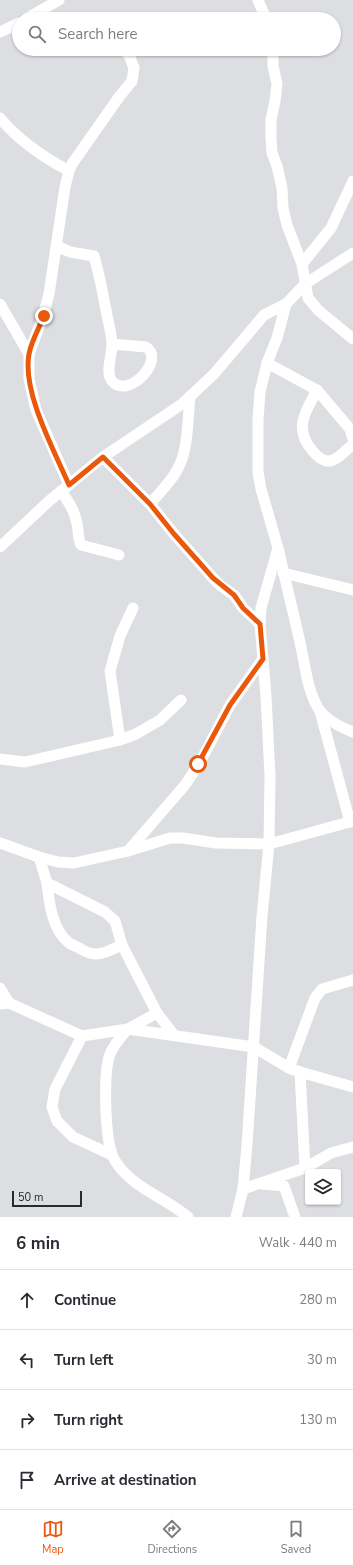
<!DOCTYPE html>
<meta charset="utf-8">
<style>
:root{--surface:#fff;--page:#f2f2f3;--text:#2b2b33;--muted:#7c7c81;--line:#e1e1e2;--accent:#ea580c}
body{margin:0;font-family:"Nunito Sans",sans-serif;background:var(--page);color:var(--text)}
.controls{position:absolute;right:12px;bottom:12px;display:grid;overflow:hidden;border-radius:4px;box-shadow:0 1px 3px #0004}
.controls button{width:36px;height:36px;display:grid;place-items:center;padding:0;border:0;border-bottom:1px solid var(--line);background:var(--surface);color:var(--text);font:20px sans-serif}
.scale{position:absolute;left:12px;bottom:10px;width:70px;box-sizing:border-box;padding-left:4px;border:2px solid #292a2b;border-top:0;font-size:11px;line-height:14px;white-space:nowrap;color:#292a2b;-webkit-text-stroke:3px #dddee1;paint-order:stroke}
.stop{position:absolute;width:12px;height:12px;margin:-9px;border:3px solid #ea580c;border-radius:50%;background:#fff}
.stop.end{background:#ea580c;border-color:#fff;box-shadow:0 1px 4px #0008}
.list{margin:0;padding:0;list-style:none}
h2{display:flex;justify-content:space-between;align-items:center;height:52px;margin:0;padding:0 16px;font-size:17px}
h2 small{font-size:13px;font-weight:400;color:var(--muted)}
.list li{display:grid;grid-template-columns:26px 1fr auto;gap:12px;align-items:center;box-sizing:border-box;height:60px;padding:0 16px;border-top:1px solid var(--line)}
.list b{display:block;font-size:15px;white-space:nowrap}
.list em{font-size:13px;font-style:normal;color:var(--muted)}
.icon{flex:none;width:22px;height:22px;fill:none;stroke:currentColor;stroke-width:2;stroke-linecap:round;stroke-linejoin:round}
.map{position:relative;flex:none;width:353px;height:1217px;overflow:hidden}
.search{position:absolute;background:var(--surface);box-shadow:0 1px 3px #0004;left:12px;right:12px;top:12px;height:44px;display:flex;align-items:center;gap:10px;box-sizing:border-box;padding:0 14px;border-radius:22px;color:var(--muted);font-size:15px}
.sheet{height:292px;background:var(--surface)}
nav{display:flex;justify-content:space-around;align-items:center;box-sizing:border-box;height:56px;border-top:1px solid var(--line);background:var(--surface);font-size:11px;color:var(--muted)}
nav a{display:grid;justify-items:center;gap:2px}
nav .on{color:var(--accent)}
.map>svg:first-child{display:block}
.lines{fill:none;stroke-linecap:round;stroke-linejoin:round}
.minor{stroke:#fff;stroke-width:11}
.route{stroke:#ea580c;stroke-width:5}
</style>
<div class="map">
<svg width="353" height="1217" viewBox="0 0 353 1217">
<rect width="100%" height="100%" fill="#dddee1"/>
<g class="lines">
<g class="minor">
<polyline points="258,0 266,19"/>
<polyline points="26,19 59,0"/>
<polyline points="0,32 19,23"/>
<polyline points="273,49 273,66 277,84 275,101 271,120 271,138 272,153 277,166 282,188 283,208 287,225 302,264 308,298 318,310 353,339"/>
<path d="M0,118c19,23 43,39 69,53l3,-7 47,-67 13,-16 2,-13 -5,-13 -7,-6"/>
<path d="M57,246l13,6 24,4c6,20 9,39 13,59 2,10 5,21 5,30 0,10 -7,28 0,36 16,19 54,-21 34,-34l-34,-3"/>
<polyline points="302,264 331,228 353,181"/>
<polyline points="0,304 29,354"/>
<polyline points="267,363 317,390 350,429 353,439"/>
<path d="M317,390c-11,21 -24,38 -5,60 3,4 9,10 15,11 11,1 18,-12 26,-16"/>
<polyline points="103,457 150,504 174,534 213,578 221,586 234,595 243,608 260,624"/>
<polyline points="69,485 36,410 29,379 29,354 43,316 49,294 65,187 69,171"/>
<path d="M61,491c6,9 13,18 15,29 3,8 1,17 5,25l38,10"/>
<path d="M150,504c10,-12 24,-25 30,-40 8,-17 8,-48 10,-68"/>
<polyline points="0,547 49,501 103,457 182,404 214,374 264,315 286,304 305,284 353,253"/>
<path d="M279,551c7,34 16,67 23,101 4,19 6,39 16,56 8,12 22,19 35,24"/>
<polyline points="283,573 353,590"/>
<polyline points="320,711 350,822"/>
<polyline points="120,740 110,671 120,636 133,608"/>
<polyline points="0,759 25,762 120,740 136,734 160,720 181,700"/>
<polyline points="0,843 39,857 58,862 74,863 128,851 170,838 183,838 216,843 269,844 353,821 350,822 353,819"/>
<polyline points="128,851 185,785 199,764 230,705 263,659"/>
<polyline points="39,857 47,883 105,912 115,921 122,945 157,1013 174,1035"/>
<path d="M47,883c2,19 5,46 21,59 3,3 8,4 11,6 5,3 12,6 17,6 9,0 18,-6 26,-9"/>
<polyline points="0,988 9,1003"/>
<polyline points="0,1004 9,1003 82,1036 128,1029 157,1013"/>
<polyline points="82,1036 55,1089 52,1107 57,1121 73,1137 112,1155"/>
<polyline points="289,1068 315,998 322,989 353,980"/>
<polyline points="300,1072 305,1168"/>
<polyline points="262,1184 284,1186 295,1217"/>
<polyline points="243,1189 305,1168 331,1153 353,1147"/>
<path d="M188,1217c-21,-18 -49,-27 -67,-48 -3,-4 -8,-10 -9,-15 -7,-19 -9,-82 -2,-100 4,-10 11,-17 18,-25l126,18 35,21 11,4 53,15"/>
<polyline points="236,1217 243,1189 247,1145 262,916 269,844 270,776 266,696 260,624 261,608 278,548 261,489 258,472 258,420 260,392 267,363 277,338 286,304"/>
</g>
</g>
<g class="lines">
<path class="route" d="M44,316c-5,12 -13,26 -15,38 -7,38 25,96 40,131l34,-28 47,47 24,30 39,44 21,17 9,13 17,16 3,35 -33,46 -32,59"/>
</g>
</svg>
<div class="controls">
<button><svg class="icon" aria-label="layers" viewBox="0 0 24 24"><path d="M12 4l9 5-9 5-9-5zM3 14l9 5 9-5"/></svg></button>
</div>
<div class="scale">50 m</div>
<div class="stop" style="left:198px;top:764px"></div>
<div class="stop end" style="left:44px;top:316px"></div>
<div class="search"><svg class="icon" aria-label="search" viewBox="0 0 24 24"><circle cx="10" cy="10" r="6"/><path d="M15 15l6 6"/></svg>Search here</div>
</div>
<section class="sheet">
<h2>6 min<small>Walk · 440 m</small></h2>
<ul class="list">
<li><svg class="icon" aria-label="ahead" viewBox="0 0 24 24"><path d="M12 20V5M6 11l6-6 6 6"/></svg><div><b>Continue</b></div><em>280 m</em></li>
<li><svg class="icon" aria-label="left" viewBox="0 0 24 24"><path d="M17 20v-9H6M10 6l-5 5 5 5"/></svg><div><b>Turn left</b></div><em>30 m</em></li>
<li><svg class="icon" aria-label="right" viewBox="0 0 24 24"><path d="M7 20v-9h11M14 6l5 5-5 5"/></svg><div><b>Turn right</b></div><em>130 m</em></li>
<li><svg class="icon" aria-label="arrive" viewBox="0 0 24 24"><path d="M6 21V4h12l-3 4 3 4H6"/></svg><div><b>Arrive at destination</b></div></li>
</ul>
</section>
<nav>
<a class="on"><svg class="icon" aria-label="map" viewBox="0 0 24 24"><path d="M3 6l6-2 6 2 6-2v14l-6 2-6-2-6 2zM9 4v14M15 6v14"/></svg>Map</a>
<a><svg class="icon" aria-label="directions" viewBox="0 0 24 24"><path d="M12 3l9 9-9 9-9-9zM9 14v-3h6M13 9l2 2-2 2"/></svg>Directions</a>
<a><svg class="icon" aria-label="saved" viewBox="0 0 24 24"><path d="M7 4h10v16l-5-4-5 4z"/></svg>Saved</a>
</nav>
